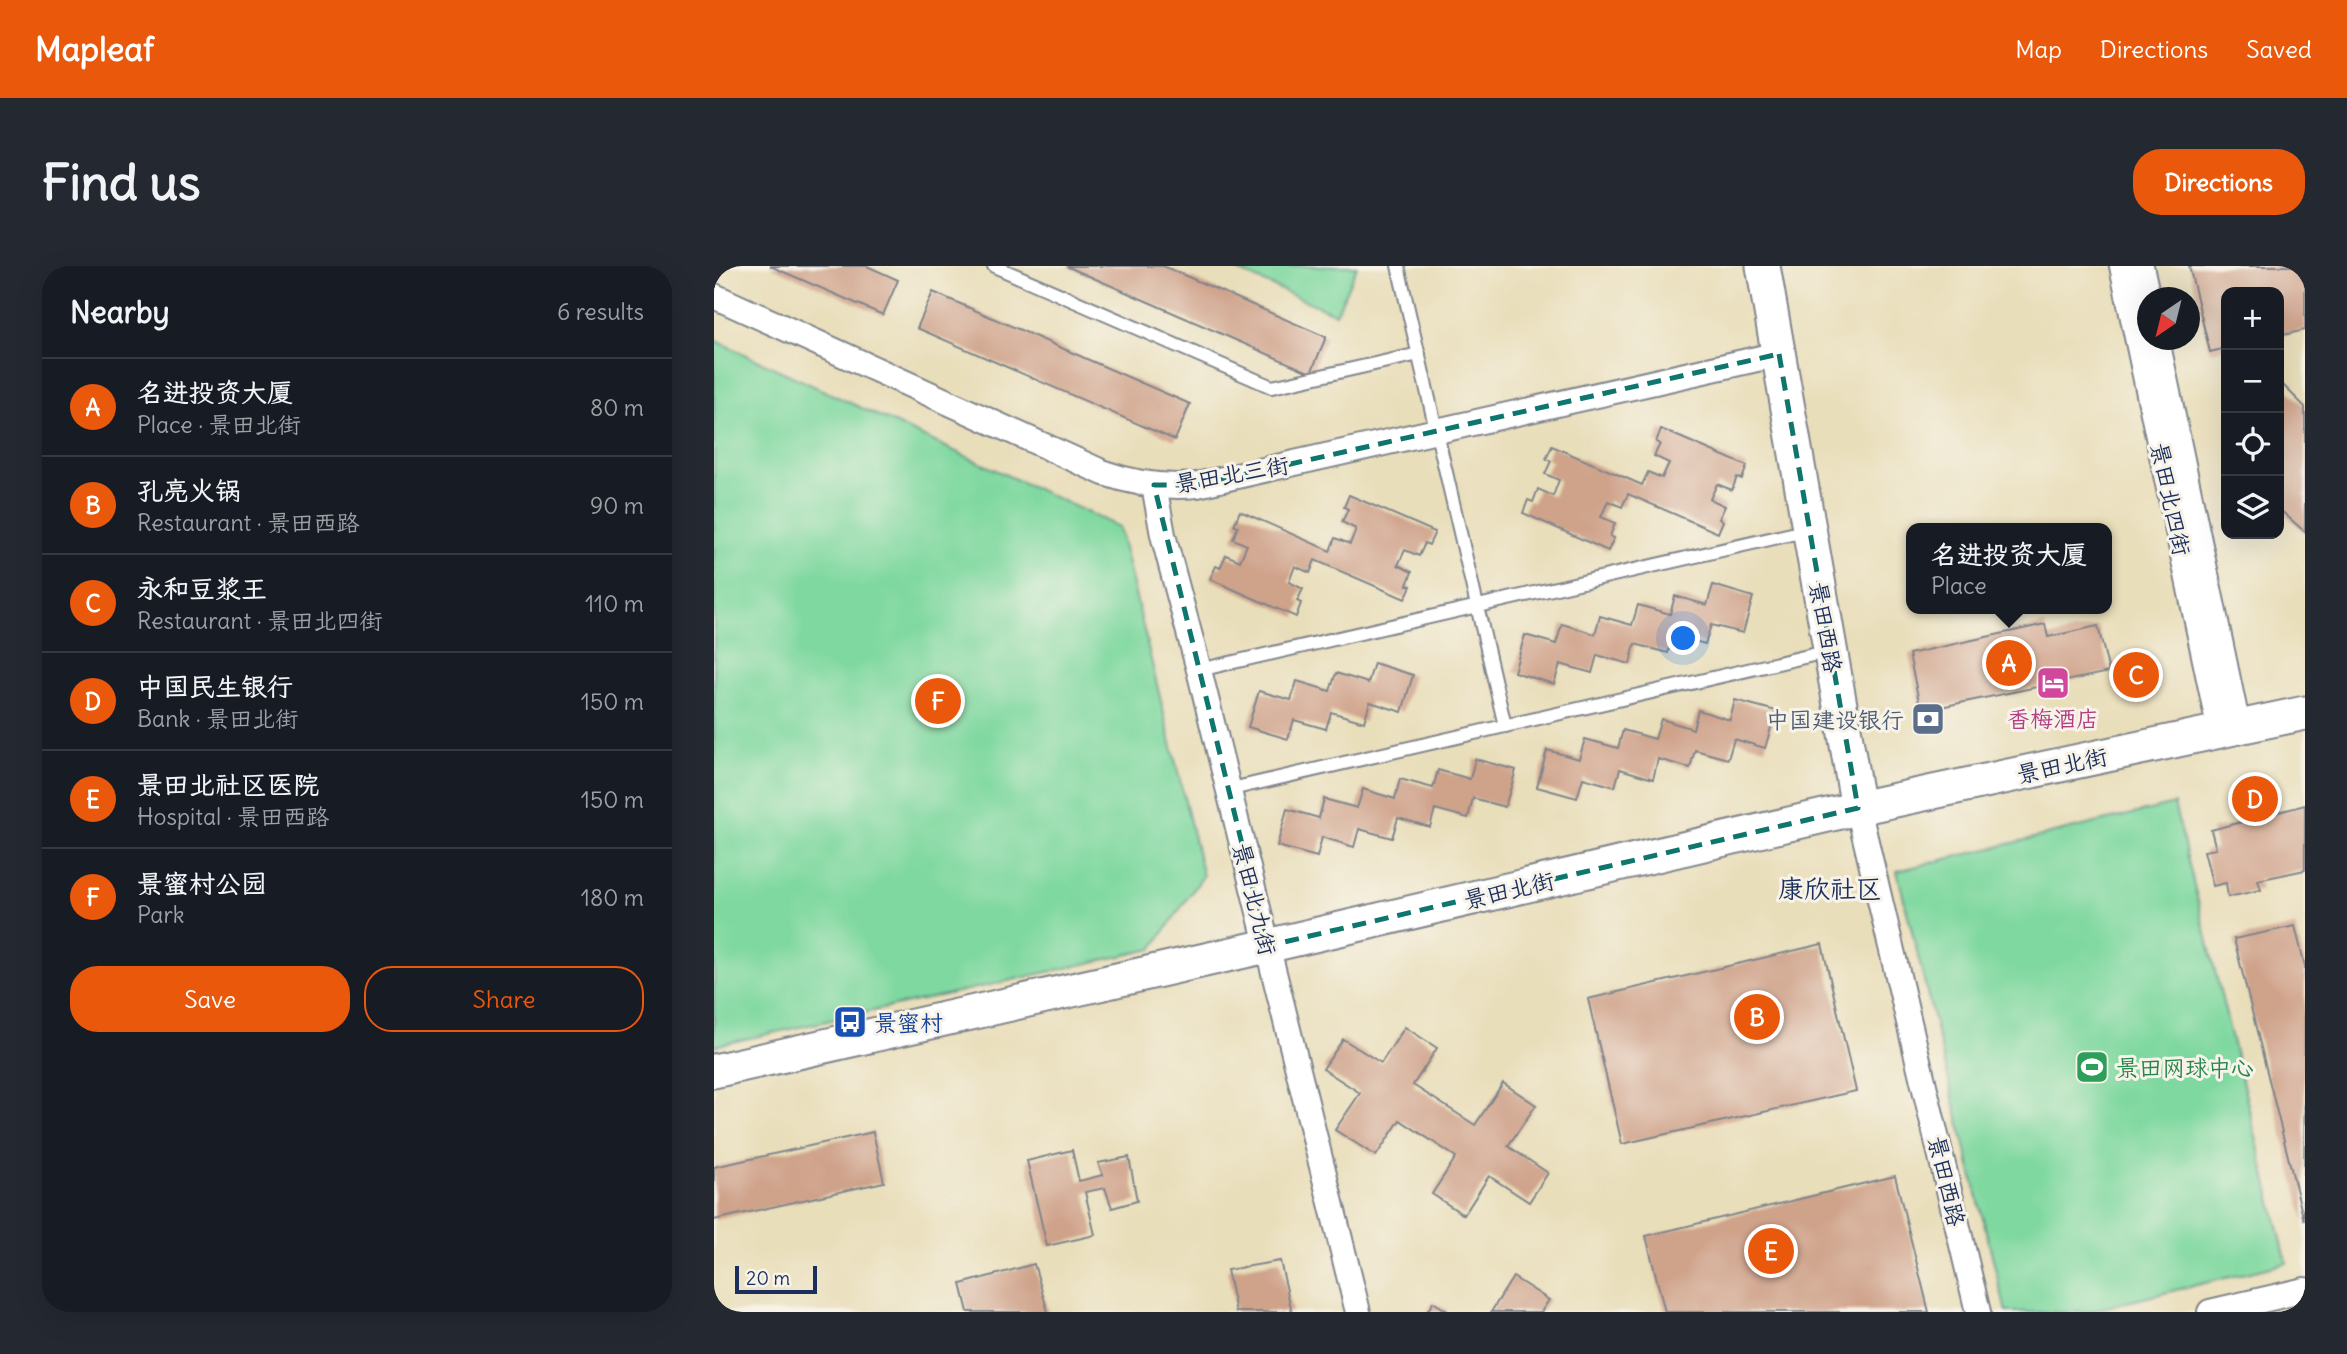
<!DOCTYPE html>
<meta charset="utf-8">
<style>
:root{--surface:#171b24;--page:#242831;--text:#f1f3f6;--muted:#9ea1a6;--line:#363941;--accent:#ea580c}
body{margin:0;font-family:Delius,"LXGW WenKai TC",sans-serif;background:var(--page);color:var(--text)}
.controls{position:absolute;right:21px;top:21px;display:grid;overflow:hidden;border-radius:14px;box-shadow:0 7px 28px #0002}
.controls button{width:63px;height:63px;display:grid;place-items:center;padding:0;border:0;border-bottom:2px solid var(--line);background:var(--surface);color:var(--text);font:35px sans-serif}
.compass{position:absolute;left:1423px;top:21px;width:63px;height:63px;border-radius:50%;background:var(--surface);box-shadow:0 7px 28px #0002;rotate:215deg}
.scale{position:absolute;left:21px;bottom:18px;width:82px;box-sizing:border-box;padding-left:7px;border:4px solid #1b2f5e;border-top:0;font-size:19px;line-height:24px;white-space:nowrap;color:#1b2f5e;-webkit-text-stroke:5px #f7f3e8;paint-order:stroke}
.you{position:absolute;left:970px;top:373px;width:24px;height:24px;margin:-18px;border:5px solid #fff;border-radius:50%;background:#1a73e8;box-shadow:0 0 0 10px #1a73e833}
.badge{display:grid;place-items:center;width:46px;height:46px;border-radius:50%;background:var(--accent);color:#fff;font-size:23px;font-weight:700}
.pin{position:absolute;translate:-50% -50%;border:4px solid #fff;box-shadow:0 2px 7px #0006}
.popup{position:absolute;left:1192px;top:257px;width:206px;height:91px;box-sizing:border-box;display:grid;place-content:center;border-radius:14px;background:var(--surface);filter:drop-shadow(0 2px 5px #0005);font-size:23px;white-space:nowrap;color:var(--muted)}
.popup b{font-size:26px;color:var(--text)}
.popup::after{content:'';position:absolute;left:50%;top:100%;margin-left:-14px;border:14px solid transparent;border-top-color:var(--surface)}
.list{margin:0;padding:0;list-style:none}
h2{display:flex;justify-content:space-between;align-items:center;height:91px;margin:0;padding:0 28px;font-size:30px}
h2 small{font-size:23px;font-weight:400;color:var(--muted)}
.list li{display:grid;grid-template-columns:46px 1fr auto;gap:21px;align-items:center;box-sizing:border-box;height:98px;padding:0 28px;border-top:2px solid var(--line)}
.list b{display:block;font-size:26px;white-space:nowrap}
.list p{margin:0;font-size:23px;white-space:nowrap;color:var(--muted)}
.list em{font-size:23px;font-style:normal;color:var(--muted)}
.actions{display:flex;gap:14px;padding:21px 28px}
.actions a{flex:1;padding:16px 0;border:2px solid var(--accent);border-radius:28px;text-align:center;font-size:24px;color:var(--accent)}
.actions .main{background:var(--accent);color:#fff}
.icon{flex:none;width:38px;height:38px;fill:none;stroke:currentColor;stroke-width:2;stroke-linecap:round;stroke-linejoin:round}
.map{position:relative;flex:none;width:1591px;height:1046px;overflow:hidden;border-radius:28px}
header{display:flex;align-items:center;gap:42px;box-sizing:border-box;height:98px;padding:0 35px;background:var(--accent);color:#fff}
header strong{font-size:33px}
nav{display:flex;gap:38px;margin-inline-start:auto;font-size:24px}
.intro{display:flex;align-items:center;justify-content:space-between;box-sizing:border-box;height:168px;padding:0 42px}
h1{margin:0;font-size:49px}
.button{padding:18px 32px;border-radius:28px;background:var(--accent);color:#fff;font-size:24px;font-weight:700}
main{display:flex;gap:42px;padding:0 42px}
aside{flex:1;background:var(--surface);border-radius:28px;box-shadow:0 7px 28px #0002}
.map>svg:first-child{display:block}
.green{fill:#7ed89f;stroke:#4c847e;stroke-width:2}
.building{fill:#cfa28a}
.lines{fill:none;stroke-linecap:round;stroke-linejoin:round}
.lane-casing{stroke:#82868c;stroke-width:16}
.street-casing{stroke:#82868c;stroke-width:28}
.secondary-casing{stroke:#82868c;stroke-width:37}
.lane{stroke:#fff;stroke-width:12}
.street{stroke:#fff;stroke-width:24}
.secondary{stroke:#fff;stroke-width:33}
.marked{fill:none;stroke:#0f766e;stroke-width:5;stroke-dasharray:14 9;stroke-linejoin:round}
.labels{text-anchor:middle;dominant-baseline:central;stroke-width:6;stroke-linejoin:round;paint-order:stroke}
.street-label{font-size:23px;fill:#1b2f5e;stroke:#f7f3e8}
.hotel-label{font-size:23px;fill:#b23c85;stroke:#f7f3e8}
.service-label{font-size:23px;fill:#4e5e75;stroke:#f7f3e8;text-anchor:end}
.transit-label{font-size:23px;fill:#164399;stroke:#f7f3e8;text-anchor:start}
.leisure-label{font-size:23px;fill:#27864d;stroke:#f7f3e8;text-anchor:start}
.quarter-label{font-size:26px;fill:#1b2f5e;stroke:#f7f3e8}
</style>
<header>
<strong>Mapleaf</strong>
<nav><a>Map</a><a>Directions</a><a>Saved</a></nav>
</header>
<div class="intro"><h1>Find us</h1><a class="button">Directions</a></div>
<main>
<aside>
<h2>Nearby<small>6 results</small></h2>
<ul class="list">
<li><span class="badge">A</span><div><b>名进投资大厦</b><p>Place · 景田北街</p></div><em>80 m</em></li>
<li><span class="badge">B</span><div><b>孔亮火锅</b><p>Restaurant · 景田西路</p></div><em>90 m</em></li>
<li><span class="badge">C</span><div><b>永和豆浆王</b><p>Restaurant · 景田北四街</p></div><em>110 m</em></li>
<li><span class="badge">D</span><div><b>中国民生银行</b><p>Bank · 景田北街</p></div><em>150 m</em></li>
<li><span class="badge">E</span><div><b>景田北社区医院</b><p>Hospital · 景田西路</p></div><em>150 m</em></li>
<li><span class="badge">F</span><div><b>景蜜村公园</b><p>Park</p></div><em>180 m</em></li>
</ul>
<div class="actions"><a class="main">Save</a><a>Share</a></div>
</aside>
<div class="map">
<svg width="1591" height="1046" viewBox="0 0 1591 1046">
<rect width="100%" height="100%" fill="#f7f3e8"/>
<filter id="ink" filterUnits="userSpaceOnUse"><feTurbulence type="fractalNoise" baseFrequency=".0143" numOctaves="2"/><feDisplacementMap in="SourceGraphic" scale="14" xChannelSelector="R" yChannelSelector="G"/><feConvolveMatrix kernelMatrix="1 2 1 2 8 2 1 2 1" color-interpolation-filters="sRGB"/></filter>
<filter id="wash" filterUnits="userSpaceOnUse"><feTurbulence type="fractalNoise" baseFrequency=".00686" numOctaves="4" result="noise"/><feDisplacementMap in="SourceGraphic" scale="28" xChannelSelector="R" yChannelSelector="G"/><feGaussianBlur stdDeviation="1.57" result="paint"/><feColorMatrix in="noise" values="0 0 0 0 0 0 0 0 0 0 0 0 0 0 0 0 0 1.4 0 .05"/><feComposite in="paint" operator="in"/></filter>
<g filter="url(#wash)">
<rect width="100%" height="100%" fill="#e9deba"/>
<g class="green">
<polygon points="513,0 643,0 622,48"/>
<polygon points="0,74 405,261 489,610 438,683 0,780"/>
<polygon points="1460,538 1573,997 1372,1046 1292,1046 1183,605"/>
</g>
<g id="blocks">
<g class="building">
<polygon points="56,0 153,0 184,14 169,49"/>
<polygon points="352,0 449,0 612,71 597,107"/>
<polygon points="1475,0 1591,0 1591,64 1565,70 1565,26 1512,26 1512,82 1496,86"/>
<polygon points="219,26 476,138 461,174 203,62"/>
<polygon points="1569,119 1591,141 1591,266 1565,243 1565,122"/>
<polygon points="947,163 1033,200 1028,213 1023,211 1018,224 1003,218 996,233 1011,240 1005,253 1009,255 1004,267 914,228 908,241 894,235 887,251 901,257 896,270 900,272 894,285 809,247 814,234 819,236 824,223 839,230 845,214 831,208 837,195 832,193 838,180 928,219 934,206 948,212 955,197 940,190 946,178 942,176"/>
<polygon points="635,229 721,266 715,279 711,277 705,290 691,284 684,299 698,306 693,319 697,320 691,333 601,294 596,307 581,300 575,316 589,323 583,335 587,337 582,351 496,313 502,300 506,302 512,289 526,295 533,279 519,273 524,260 520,259 526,245 616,285 621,272 636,278 642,263 628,256 634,243 630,241"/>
<polygon points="999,319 1039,331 1029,367 997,359 991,378 959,369 954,387 921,378 916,398 883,389 878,407 846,398 840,418 800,406 811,369 842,378 848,358 881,368 886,350 918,359 924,339 956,348 961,330 993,339"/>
<polygon points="1331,358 1334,371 1384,360 1395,406 1207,445 1195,388"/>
<polygon points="660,397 699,409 688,446 656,436 650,456 617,446 612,463 580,454 574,473 534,461 545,425 577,434 583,415 616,425 622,407 654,417"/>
<polygon points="1021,434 1062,445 1051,482 1020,473 1014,493 981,484 976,502 944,493 939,513 906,503 901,521 869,512 863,532 823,521 833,484 865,493 871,473 904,482 909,464 941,473 947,453 979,463 984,444 1016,454"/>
<polygon points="761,493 802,504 791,541 759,532 754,552 721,543 716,561 684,552 678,572 645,563 640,581 608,571 603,591 563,580 573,543 605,552 610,533 643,542 649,523 681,533 686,513 719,522 724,504 756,513"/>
<polygon points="1591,539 1591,604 1544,614 1547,624 1514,631 1512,617 1499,620 1490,585 1502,583 1497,564"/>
<polygon points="1581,660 1591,700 1590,955 1520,673"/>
<polygon points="1108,678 1142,825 908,878 874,733"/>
<polygon points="691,761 723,782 699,819 761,859 789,817 822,839 794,880 834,907 815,936 775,910 750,949 718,928 742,891 686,854 662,890 621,864 646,827 609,803 629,773 667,797"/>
<polygon points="159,866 170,916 0,954 0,901"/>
<polygon points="358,884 365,915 389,909 384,897 415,891 423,935 398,942 391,922 371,926 381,969 333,980 313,895"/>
<polygon points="1181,910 1215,1046 951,1046 932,970"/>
<polygon points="566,995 578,1046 522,1046 513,1004"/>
<polygon points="320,998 334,1046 254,1046 247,1018"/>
<polygon points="799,1011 835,1034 827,1046 777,1046"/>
<polygon points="719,1036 735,1046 713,1046"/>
</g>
</g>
</g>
<g filter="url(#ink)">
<use href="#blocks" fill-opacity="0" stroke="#82868c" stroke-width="2"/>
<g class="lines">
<defs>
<g id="lane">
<polyline points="280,0 558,121 705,88"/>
<polyline points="684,0 791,460"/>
<polyline points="485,404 1095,264"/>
<polyline points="513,524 1116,385"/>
</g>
<g id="street">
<polyline points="1408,0 1506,465"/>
<polyline points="1427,0 1434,32"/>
<path d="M0,30l390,177c31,11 60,15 93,12l582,-131"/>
<polyline points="1443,74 1524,461"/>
<polyline points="440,219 449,269 485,404 644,1046"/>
<polyline points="1144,542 1264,1046"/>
<polyline points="1496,1046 1591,1024"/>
</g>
<g id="secondary">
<polyline points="1049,0 1144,542"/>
<polyline points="0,805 553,680 1144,542 1591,447"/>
</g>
</defs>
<use href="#lane" class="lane-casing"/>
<use href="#street" class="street-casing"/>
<use href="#secondary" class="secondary-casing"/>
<use href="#lane" class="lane"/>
<use href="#street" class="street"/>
<use href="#secondary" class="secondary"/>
</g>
</g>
<path class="marked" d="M1065,88l79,454 -591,138 -113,-461h43z"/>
<defs>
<symbol id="hotel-square" viewBox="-11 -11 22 22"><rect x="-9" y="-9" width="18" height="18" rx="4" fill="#d1479c" stroke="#f7f3e8"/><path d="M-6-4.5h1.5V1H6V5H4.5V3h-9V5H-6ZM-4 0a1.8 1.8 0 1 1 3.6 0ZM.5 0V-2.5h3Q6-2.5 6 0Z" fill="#fff"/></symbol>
<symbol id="bank-square" viewBox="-11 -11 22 22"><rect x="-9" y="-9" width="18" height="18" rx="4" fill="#5c6f8a" stroke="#f7f3e8"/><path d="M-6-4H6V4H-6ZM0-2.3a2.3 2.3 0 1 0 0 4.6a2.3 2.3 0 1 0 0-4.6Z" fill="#fff"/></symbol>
<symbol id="bus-square" viewBox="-11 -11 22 22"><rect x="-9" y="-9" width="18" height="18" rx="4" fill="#1a4fb4" stroke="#f7f3e8"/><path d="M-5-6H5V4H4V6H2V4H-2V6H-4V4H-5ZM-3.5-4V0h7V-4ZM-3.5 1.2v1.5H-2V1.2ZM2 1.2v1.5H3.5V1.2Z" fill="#fff"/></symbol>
<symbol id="stadium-square" viewBox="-11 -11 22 22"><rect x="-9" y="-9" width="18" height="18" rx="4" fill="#2e9e5b" stroke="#f7f3e8"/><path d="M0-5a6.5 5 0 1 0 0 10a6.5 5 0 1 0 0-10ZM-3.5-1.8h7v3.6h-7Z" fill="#fff"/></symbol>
</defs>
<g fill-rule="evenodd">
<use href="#hotel-square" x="1320" y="398" width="38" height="38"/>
<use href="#bank-square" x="1195" y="434" width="38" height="38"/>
<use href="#bus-square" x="117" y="737" width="38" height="38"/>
<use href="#stadium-square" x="1359" y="782" width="38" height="38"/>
</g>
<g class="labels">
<g class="street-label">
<text transform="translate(518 208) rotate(-10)">景田北三街</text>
<text transform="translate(1457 233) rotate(78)">景田北四街</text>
<text transform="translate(1112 361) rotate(80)">景田西路</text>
<text transform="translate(1348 499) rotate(-12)">景田北街</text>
<text transform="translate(795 624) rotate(-13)">景田北街</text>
<text transform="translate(541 633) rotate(76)">景田北九街</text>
<text transform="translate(1233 915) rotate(77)">景田西路</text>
</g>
<g class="hotel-label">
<text x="1339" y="452">香梅酒店</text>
</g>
<g class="service-label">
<text x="1190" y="453">中国建设银行</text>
</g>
<g class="transit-label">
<text x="160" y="756">景蜜村</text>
</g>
<g class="leisure-label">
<text x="1402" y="801">景田网球中心</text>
</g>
<g class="quarter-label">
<text x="1116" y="622">康欣社区</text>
</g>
</g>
</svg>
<div class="controls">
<button>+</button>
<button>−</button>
<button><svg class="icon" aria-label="locate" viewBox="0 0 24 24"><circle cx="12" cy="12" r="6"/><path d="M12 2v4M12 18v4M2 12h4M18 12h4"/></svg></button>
<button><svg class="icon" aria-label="layers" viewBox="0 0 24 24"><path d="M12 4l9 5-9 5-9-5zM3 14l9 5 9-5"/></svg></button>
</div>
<svg class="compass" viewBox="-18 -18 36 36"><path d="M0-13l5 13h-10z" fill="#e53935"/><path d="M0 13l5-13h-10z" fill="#9ea1a6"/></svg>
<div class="scale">20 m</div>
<div class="you"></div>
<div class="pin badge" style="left:1295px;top:397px">A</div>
<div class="popup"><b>名进投资大厦</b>Place</div>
<div class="pin badge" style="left:1043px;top:751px">B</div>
<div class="pin badge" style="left:1422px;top:409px">C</div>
<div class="pin badge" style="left:1541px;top:533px">D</div>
<div class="pin badge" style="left:1057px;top:985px">E</div>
<div class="pin badge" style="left:224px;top:435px">F</div>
</div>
</main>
